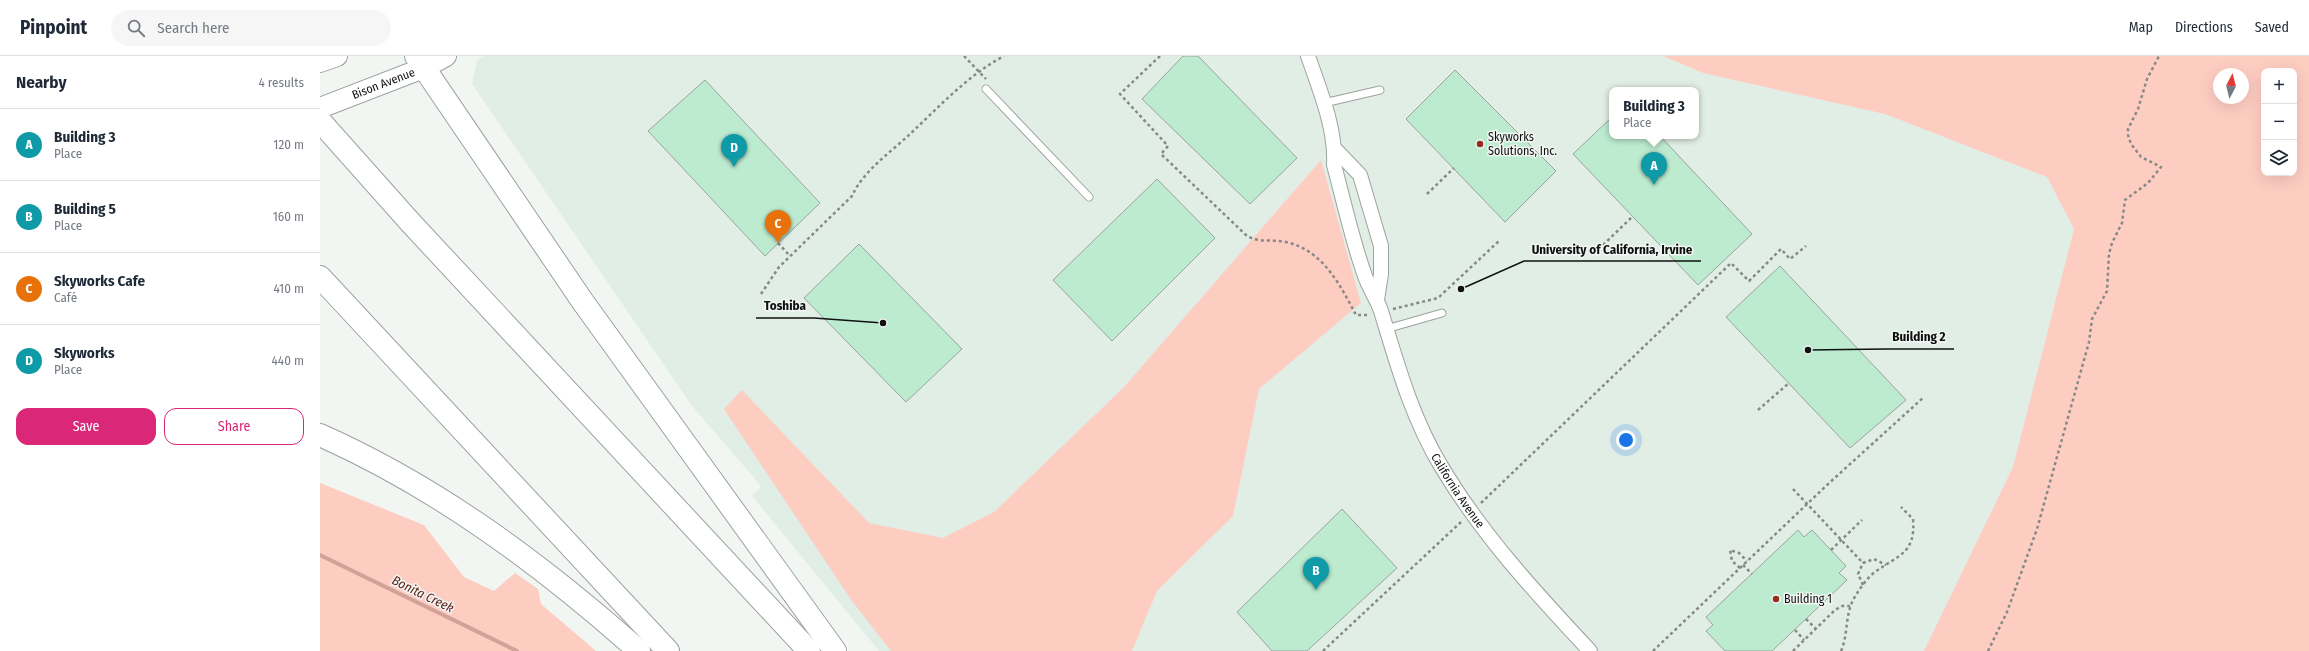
<!DOCTYPE html>
<meta charset="utf-8">
<style>
:root{--surface:#fff;--page:#f6f6f7;--text:#1f2937;--muted:#747a83;--line:#e0e1e3;--accent:#db2777}
body{margin:0;font-family:"Fira Sans Condensed",sans-serif;background:var(--page);color:var(--text)}
.controls{position:absolute;right:12px;top:12px;display:grid;overflow:hidden;border-radius:8px;box-shadow:0 4px 16px #0002}
.controls button{width:36px;height:36px;display:grid;place-items:center;padding:0;border:0;border-bottom:1px solid var(--line);background:var(--surface);color:var(--text);font:20px sans-serif}
.compass{position:absolute;left:1893px;top:12px;width:36px;height:36px;border-radius:50%;background:var(--surface);box-shadow:0 4px 16px #0002;rotate:7deg}
.you{position:absolute;left:1306px;top:384px;width:14px;height:14px;margin:-10px;border:3px solid #fff;border-radius:50%;background:#1a73e8;box-shadow:0 0 0 6px #1a73e833}
.badge{display:grid;place-items:center;width:26px;height:26px;border-radius:50%;background:var(--accent);color:#fff;font-size:13px;font-weight:700}
.pin{position:absolute;translate:-50% -33px;filter:drop-shadow(0 1px 2px #0008)}
.pin::after{content:'';position:absolute;top:21px;width:14px;height:12px;background:inherit;clip-path:polygon(0 0,100% 0,50% 100%)}
.popup{position:absolute;left:1289px;top:31px;width:90px;height:52px;box-sizing:border-box;display:grid;place-content:center;border-radius:8px;background:var(--surface);filter:drop-shadow(0 1px 3px #0005);font-size:13px;white-space:nowrap;color:var(--muted)}
.popup b{font-size:15px;color:var(--text)}
.popup::after{content:'';position:absolute;left:50%;top:100%;margin-left:-8px;border:8px solid transparent;border-top-color:var(--surface)}
.list{margin:0;padding:0;list-style:none}
h2{display:flex;justify-content:space-between;align-items:center;height:52px;margin:0;padding:0 16px;font-size:17px}
h2 small{font-size:13px;font-weight:400;color:var(--muted)}
.list li{display:grid;grid-template-columns:26px 1fr auto;gap:12px;align-items:center;box-sizing:border-box;height:72px;padding:0 16px;border-top:1px solid var(--line)}
.list b{display:block;font-size:15px;white-space:nowrap}
.list p{margin:0;font-size:13px;white-space:nowrap;color:var(--muted)}
.list em{font-size:13px;font-style:normal;color:var(--muted)}
.actions{display:flex;gap:8px;padding:12px 16px}
.actions a{flex:1;padding:9px 0;border:1px solid var(--accent);border-radius:12px;text-align:center;font-size:14px;color:var(--accent)}
.actions .main{background:var(--accent);color:#fff}
.icon{flex:none;width:22px;height:22px;fill:none;stroke:currentColor;stroke-width:2;stroke-linecap:round;stroke-linejoin:round}
.map{position:relative;flex:none;width:1989px;height:595px;overflow:hidden}
header{display:flex;align-items:center;gap:24px;box-sizing:border-box;height:56px;padding:0 20px;background:var(--surface);border-bottom:1px solid var(--line)}
header strong{font-size:19px}
nav{display:flex;gap:22px;margin-inline-start:auto;font-size:14px}
.search{width:280px;height:36px;background:var(--page);display:flex;align-items:center;gap:10px;box-sizing:border-box;padding:0 14px;border-radius:22px;color:var(--muted);font-size:15px}
main{display:flex}
aside{flex:1;background:var(--surface)}
.map>svg:first-child{display:block}
.built{fill:#e1eee6;fill-rule:evenodd}
.green{fill:#fecdc2;fill-rule:evenodd}
.lines{fill:none;stroke-linecap:round;stroke-linejoin:round}
.stream{stroke:#d2a197;stroke-width:4}
.building{fill:#bcebd0;stroke:#9da29e}
.lane-casing{stroke:#9da29f;stroke-width:9}
.street-casing{stroke:#9da29f;stroke-width:16}
.secondary-casing{stroke:#9da29f;stroke-width:22}
.highway-casing{stroke:#9da29f;stroke-width:24}
.path{stroke:#858987;stroke-width:2.5;stroke-dasharray:3 3;stroke-linecap:butt}
.lane{stroke:#fff;stroke-width:7}
.street{stroke:#fff;stroke-width:14}
.secondary{stroke:#fff;stroke-width:20}
.highway{stroke:#fff;stroke-width:22}
.poi-dot{fill:#962c1b;stroke:#f1f6f3;stroke-width:1.5}
.labels{text-anchor:middle;dominant-baseline:central;stroke-width:3;stroke-linejoin:round;paint-order:stroke}
.street-label{font-size:12px;fill:#0f1110;stroke:#f1f6f3}
.poi-label{font-size:12px;fill:#0f1110;stroke:#f1f6f3;text-anchor:start}
.water-label{font-size:13px;font-style:italic;fill:#602319;stroke:#f1f6f3}
.leader{fill:none;stroke:#0f1110;stroke-width:1.5}
.callout-dot{fill:#0f1110;stroke:#f1f6f3;stroke-width:1.5}
.callout-label{font-size:13px;text-anchor:middle;font-weight:bold;fill:#0f1110;stroke:#f1f6f3;stroke-width:3;stroke-linejoin:round;paint-order:stroke}
</style>
<header>
<strong>Pinpoint</strong>
<div class="search"><svg class="icon" aria-label="search" viewBox="0 0 24 24"><circle cx="10" cy="10" r="6"/><path d="M15 15l6 6"/></svg>Search here</div>
<nav><a>Map</a><a>Directions</a><a>Saved</a></nav>
</header>
<main>
<aside>
<h2>Nearby<small>4 results</small></h2>
<ul class="list">
<li><span class="badge" style="background:#0f9aa8">A</span><div><b>Building 3</b><p>Place</p></div><em>120 m</em></li>
<li><span class="badge" style="background:#0f9aa8">B</span><div><b>Building 5</b><p>Place</p></div><em>160 m</em></li>
<li><span class="badge" style="background:#e8710a">C</span><div><b>Skyworks Cafe</b><p>Café</p></div><em>410 m</em></li>
<li><span class="badge" style="background:#0f9aa8">D</span><div><b>Skyworks</b><p>Place</p></div><em>440 m</em></li>
</ul>
<div class="actions"><a class="main">Save</a><a>Share</a></div>
</aside>
<div class="map">
<svg width="1989" height="595" viewBox="0 0 1989 595">
<rect width="100%" height="100%" fill="#f1f6f3"/>
<path class="built" d="M164,0h1825v595h-1430l-127,-155 9,-10 -69,-80 -220,-322 5,-24zM1944,15h30v102h-30zM1899,18h24v24h-24zM1292,34h84v46h-84z"/>
<g class="green">
<path d="M1343,0h646v595h-385l89,-184 61,-238 -27,-52 -162,-63 -182,-41zM1944,15h30v102h-30zM1899,18h24v24h-24z"/>
<polygon points="1001,104 1041,247 939,333 913,460 837,535 812,595 571,595 532,545 404,353 422,334 549,467 623,482 674,456 804,331"/>
<polygon points="0,427 104,469 144,521 174,535 195,517 218,533 221,548 276,595 0,595"/>
</g>
<g class="lines">
<polyline class="stream" points="0,499 197,595"/>
</g>
<g class="building">
<polygon points="863,0 878,0 977,102 930,148 822,43"/>
<polygon points="1135,14 1236,115 1185,166 1086,63"/>
<polygon points="385,24 500,147 445,200 328,75"/>
<polygon points="1292,61 1292,80 1340,80 1432,178 1378,229 1253,98"/>
<polygon points="837,123 895,182 792,285 733,224"/>
<polygon points="539,188 642,293 586,346 484,242"/>
<polygon points="1460,210 1586,344 1530,392 1406,261"/>
<polygon points="1022,453 1077,512 987,595 952,595 917,556"/>
<polygon points="1478,474 1484,481 1492,474 1526,510 1519,517 1527,524 1452,595 1405,595 1386,575 1393,569 1386,561"/>
</g>
<g class="lines">
<defs>
<g id="lane">
<polyline points="666,33 769,141"/>
<polyline points="1004,47 1060,34"/>
<polyline points="1066,273 1122,257"/>
</g>
<g id="street">
<path id="s1" d="M988,0c12,35 28,72 26,109 10,37 18,75 31,111 4,12 12,23 16,35 16,53 31,107 60,155 41,69 94,126 149,185"/>
<polyline points="1015,93 1040,119 1061,190 1061,218 1057,244"/>
</g>
<g id="secondary">
<polyline points="0,6 17,0"/>
<path id="s2" d="M0,52l106,-41 20,-11"/>
</g>
<g id="highway">
<polyline points="96,0 263,246 515,595"/>
<polyline points="0,65 90,166 489,595"/>
<polyline points="0,221 348,595"/>
<path d="M0,379c119,53 222,130 319,216"/>
</g>
</defs>
<use href="#lane" class="lane-casing"/>
<use href="#street" class="street-casing"/>
<use href="#secondary" class="secondary-casing"/>
<use href="#highway" class="highway-casing"/>
<g class="path">
<polyline points="644,0 666,23"/>
<path d="M840,0l-40,38 48,52 -7,8 86,82c12,7 25,3 39,6 37,8 54,43 70,73h13"/>
<polyline points="1107,138 1134,112"/>
<polyline points="458,187 470,200"/>
<polyline points="1283,189 1313,160"/>
<path d="M441,238l18,-27 73,-71c11,-25 39,-44 58,-62 29,-27 58,-59 94,-78"/>
<polyline points="1073,253 1118,242 1180,184"/>
<polyline points="1438,354 1469,327"/>
<polyline points="1473,433 1543,507"/>
<polyline points="1161,447 1411,207 1429,225 1461,193 1470,203 1486,190"/>
<polyline points="1511,494 1542,464"/>
<polyline points="1423,509 1432,518"/>
<polyline points="1420,512 1412,505 1410,494 1419,497 1427,505"/>
<polyline points="1543,529 1538,518 1543,507 1554,503 1566,509"/>
<polyline points="1486,563 1496,573"/>
<polyline points="1475,574 1484,584"/>
<polyline points="1003,595 1141,466"/>
<polyline points="1333,595 1507,429 1604,341"/>
<polyline points="1473,595 1515,554 1522,550 1530,550"/>
<path d="M1521,595c8,-18 3,-38 15,-56 5,-8 11,-17 19,-23 23,-17 41,-18 38,-53l-12,-12"/>
<polyline points="1668,595 1687,556 1717,473 1769,286 1772,263 1787,235 1789,198 1792,187 1802,167 1805,144 1828,127 1841,111 1821,101 1811,88 1808,79 1808,73 1818,53 1827,23 1839,0"/>
</g>
<use href="#lane" class="lane"/>
<use href="#street" class="street"/>
<use href="#secondary" class="secondary"/>
<use href="#highway" class="highway"/>
</g>
<g class="poi-dot">
<circle cx="1160" cy="88" r="4"/>
<circle cx="1456" cy="543" r="4"/>
</g>
<g class="labels">
<g class="street-label">
<text stroke="none"><textPath href="#s2" startOffset="68">Bison Avenue</textPath></text>
<text stroke="none"><textPath href="#s1" startOffset="463">California Avenue</textPath></text>
</g>
<g class="poi-label">
<text x="1168" y="81">Skyworks<tspan x="1168" dy="14">Solutions, Inc.</tspan></text>
<text x="1464" y="543">Building 1</text>
</g>
<g class="water-label">
<text transform="translate(103 538) rotate(26)">Bonita Creek</text>
</g>
</g>
<path class="leader" d="M1141 233L1204 205H1381M563 267L494 262H436M1488 294L1565 293H1634"/>
<g class="callout-dot">
<circle cx="1141" cy="233" r="4"/>
<circle cx="563" cy="267" r="4"/>
<circle cx="1488" cy="294" r="4"/>
</g>
<g class="callout-label">
<text x="1292" y="198">University of California, Irvine</text>
<text x="465" y="254">Toshiba</text>
<text x="1599" y="285">Building 2</text>
</g>
</svg>
<div class="controls">
<button>+</button>
<button>−</button>
<button><svg class="icon" aria-label="layers" viewBox="0 0 24 24"><path d="M12 4l9 5-9 5-9-5zM3 14l9 5 9-5"/></svg></button>
</div>
<svg class="compass" viewBox="-18 -18 36 36"><path d="M0-13l5 13h-10z" fill="#e53935"/><path d="M0 13l5-13h-10z" fill="#747a83"/></svg>
<div class="you"></div>
<div class="pin badge" style="left:1334px;top:129px;background:#0f9aa8">A</div>
<div class="popup"><b>Building 3</b>Place</div>
<div class="pin badge" style="left:996px;top:534px;background:#0f9aa8">B</div>
<div class="pin badge" style="left:458px;top:187px;background:#e8710a">C</div>
<div class="pin badge" style="left:414px;top:111px;background:#0f9aa8">D</div>
</div>
</main>
